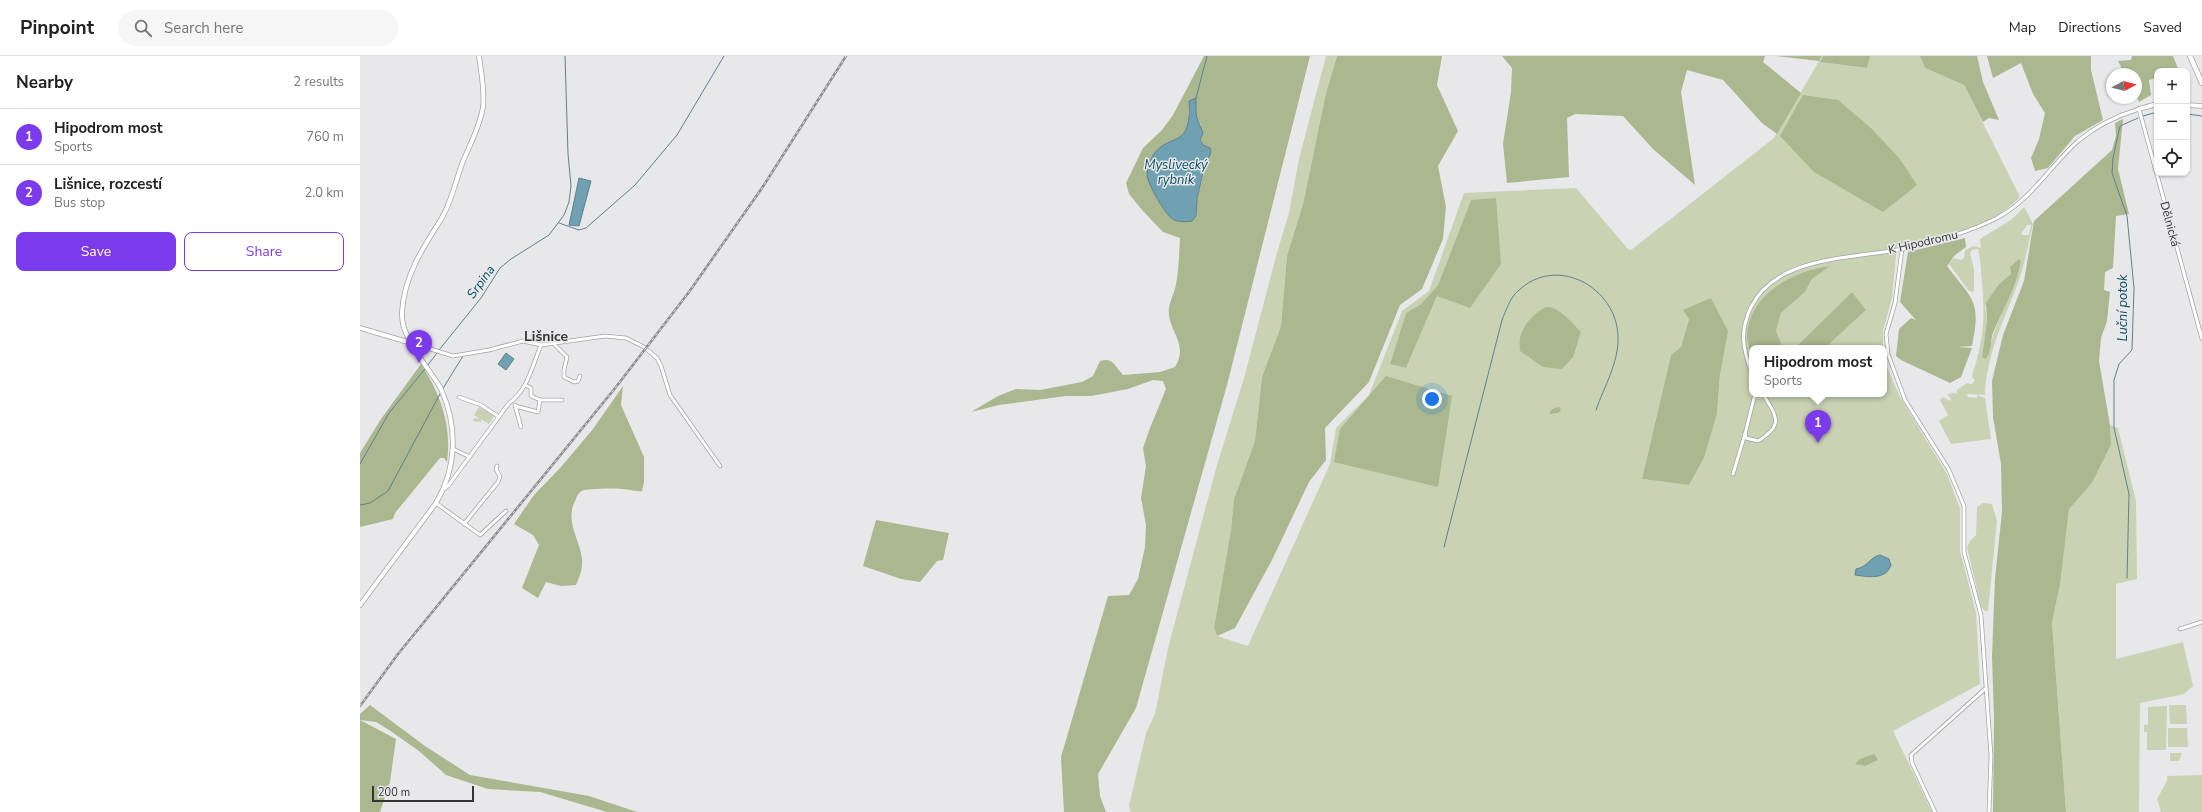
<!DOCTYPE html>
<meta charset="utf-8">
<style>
:root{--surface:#fff;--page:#f6f6f6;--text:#222;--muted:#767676;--line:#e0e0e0;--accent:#7c3aed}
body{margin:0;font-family:"Nunito Sans",sans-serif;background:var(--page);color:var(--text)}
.controls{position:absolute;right:12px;top:12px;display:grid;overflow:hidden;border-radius:8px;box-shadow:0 1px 3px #0004}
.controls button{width:36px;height:36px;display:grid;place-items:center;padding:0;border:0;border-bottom:1px solid var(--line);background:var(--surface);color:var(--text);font:20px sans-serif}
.compass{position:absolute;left:1746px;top:12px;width:36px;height:36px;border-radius:50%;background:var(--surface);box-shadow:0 1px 3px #0004;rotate:83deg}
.scale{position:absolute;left:12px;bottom:10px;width:102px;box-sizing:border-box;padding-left:4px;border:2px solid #353536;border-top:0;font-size:11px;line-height:14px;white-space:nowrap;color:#353536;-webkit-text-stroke:3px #e8e8eb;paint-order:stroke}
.you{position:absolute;left:1072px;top:343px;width:14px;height:14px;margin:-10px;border:3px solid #fff;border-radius:50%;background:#1a73e8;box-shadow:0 0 0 6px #1a73e833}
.badge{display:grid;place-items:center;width:26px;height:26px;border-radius:50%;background:var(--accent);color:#fff;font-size:13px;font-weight:700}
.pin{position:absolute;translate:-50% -33px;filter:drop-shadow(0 1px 2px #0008)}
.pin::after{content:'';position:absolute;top:21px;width:14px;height:12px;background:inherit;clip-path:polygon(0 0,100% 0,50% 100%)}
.popup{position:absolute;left:1389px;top:289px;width:138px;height:52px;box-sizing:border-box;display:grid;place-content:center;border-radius:8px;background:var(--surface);filter:drop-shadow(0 1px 3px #0005);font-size:13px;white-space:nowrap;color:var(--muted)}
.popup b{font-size:15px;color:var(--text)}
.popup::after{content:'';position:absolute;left:50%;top:100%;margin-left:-8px;border:8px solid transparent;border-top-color:var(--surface)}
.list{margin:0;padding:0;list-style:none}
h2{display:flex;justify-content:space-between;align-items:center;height:52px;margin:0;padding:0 16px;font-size:17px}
h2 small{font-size:13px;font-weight:400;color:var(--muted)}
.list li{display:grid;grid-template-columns:26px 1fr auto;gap:12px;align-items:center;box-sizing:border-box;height:56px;padding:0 16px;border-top:1px solid var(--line)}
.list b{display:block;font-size:15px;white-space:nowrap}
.list p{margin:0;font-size:13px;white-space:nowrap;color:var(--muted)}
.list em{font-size:13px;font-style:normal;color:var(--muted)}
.actions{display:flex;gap:8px;padding:12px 16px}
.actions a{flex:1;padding:9px 0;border:1px solid var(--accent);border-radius:8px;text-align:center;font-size:14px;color:var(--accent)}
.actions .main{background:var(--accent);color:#fff}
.icon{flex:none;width:22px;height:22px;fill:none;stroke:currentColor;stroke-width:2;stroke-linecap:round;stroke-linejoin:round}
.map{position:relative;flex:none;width:1842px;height:756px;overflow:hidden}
header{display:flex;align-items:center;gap:24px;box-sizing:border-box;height:56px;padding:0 20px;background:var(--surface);border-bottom:1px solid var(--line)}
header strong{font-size:19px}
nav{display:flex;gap:22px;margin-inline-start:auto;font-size:14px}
.search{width:280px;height:36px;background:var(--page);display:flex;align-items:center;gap:10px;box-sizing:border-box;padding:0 14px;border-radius:22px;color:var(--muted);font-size:15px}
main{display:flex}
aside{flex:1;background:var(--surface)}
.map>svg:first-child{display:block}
.green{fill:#c9d3b3;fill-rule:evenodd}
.forest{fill:#abb78e;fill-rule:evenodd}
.water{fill:#6fa1b2;stroke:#5e818d}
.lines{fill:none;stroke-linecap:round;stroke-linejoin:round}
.stream{stroke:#5e818d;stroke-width:1}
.street-casing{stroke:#a4a4a6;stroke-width:4.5}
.secondary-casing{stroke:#a4a4a6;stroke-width:5.5}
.primary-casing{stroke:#a4a4a6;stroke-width:6}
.street{stroke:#fff;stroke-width:3}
.secondary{stroke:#fff;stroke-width:4}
.primary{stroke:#fff;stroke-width:4.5}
.rail-casing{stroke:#8b8b8d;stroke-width:2.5}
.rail{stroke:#e8e8eb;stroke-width:1;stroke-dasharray:3;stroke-linecap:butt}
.labels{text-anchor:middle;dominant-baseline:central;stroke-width:3;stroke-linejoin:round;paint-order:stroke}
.street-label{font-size:12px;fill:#353536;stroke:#e8e8eb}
.water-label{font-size:13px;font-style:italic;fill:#064e61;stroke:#e8e8eb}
.quarter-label{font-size:14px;font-weight:bold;fill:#353536;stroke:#e8e8eb}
</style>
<header>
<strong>Pinpoint</strong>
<div class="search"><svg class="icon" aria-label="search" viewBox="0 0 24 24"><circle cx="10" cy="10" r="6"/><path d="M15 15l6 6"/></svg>Search here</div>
<nav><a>Map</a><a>Directions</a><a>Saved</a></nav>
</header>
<main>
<aside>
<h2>Nearby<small>2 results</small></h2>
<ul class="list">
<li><span class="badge">1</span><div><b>Hipodrom most</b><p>Sports</p></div><em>760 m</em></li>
<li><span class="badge">2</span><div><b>Lišnice, rozcestí</b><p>Bus stop</p></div><em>2.0 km</em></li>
</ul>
<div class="actions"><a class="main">Save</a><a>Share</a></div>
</aside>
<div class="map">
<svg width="1842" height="756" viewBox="0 0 1842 756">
<rect width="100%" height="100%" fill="#e8e8eb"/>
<g class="green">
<path d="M966,0h11l-11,37 -23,111 -16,52 -6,70 -19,51 -7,64 -21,58 -3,31 -17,98 3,8 31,10 82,-182 6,-36 33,-33 33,-84 27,-20 35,-98 112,-5 52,61 3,1 143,-112 48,-82 -2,6 46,6 4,-12h50l5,12 39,17 56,112c-6,6 -13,12 -19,16 -30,20 -70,25 -104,32l-5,53 -9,33v17h-58l41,-38 -14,-18 -57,56h-12l-7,-17 5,-18 24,-21 7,-13 17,-13 -10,2 -72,70 5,19v37h132v-39l2,10 14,32 47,77 13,35v42l16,62 4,71 -87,47 39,81h-801l-2,-6 17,-73 9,-19 13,-66 49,-183 27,-87 34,-129 11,-36 10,-54zM1420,80l137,49 -6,4zM1111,144l-34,96 -31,72 -16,-4 16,-51 15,-9 17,-19zM1329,263l31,55 -3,40 -13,44 -15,27 -47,-6 29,-124 10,-8z"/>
<path d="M1664,151l9,17c-4,18 -8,38 -14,56 -14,38 -33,75 -34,115l-18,-1 1,3 9,1v-3l8,3 6,41 -40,5 -12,-23 9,-6 -8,-15 3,-3 7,4 1,-2 -4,-5 10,-1v-3l10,-7 5,1 3,-4 -3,-3 1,-5c11,-33 12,-55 9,-89 -1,-12 -1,-23 -4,-34l-6,1 -2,3 4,16v23l-5,-1 -20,-27 5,-6 7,2 3,-2 1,-8 9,-4 7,2 -1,-9 31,-19zM1667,169h4l-2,10h-6l-2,-1zM1661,205c-6,33 -28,60 -32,93l-7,3 5,-37 -2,-14 14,-22 12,-10 -1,-7z"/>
<polygon points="119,351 134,360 129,368 121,363 121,366 113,365 114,362 120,363 114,359"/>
<polygon points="1750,369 1758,372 1776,445 1777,523 1756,528 1756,603 1823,586 1833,630 1824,638 1780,647 1779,756 1706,756 1692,566 1700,529 1709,452 1732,427 1751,389"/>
<polygon points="1623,447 1632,448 1637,465 1628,555 1625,555 1621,551 1607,491 1610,485 1616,479 1617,451"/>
<polygon points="1809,649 1826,649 1827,668 1810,668"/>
<polygon points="1807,650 1806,694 1787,694 1787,676 1784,676 1784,669 1788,669 1788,651"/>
<polygon points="1808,672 1827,672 1828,691 1808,691"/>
<polygon points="1810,697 1822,697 1819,705 1810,705"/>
<polygon points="1842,719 1842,756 1801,756 1797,743 1807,725 1807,720"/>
</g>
<g class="forest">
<path d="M844,0h106l-83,329 -91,323 -38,66 2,22 6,16h-42l-3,-55 47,-161 21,-1 9,-16 7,-32 1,-22 -5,-27 5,-32 -3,-18 7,-20 16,-39 -3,-8 -10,-1 -25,9 -37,7h-25l-67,9 -28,7 27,-16 18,-7 24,1 42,-8 11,-6 7,-15c14,-4 15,6 23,14l37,-3 15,-5c15,-24 -9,-37 -6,-59 1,-8 6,-16 7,-24 3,-15 3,-31 4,-46l-17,-6 -20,-21 -14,-17 -3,-11 17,-35 19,-18 11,-15zM836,42v17l5,10 -1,15 7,22 -10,36 -1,18 -35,-14 -9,-15 -4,-18 2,-10 12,-12 21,-11 5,-7 1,-28z"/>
<polygon points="977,0 1082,0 1077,29 1098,75 1078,110 1086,151 1083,183 1062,233 1040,249 1009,326 965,372 966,404 949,426 912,504 875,572 857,580 854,572 871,474 874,443 895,385 902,321 921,270 927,200 943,148 966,37"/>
<polygon points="1142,0 1405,0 1403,6 1441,37 1417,78 1402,67 1363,24 1327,14 1321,36 1335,129 1293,93 1263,60 1215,58 1207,62 1209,121 1147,127 1143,88 1151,36 1152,12"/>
<polygon points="1416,0 1462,0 1459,5"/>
<polygon points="1463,0 1510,0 1507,12 1460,6"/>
<polygon points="1560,0 1617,0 1623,26 1639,64 1629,62 1623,66 1604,29 1565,12"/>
<polygon points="1627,0 1731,0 1731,14 1743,64 1715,80 1688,112 1675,115 1671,102 1679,83 1685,57 1673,38 1661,7 1633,22"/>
<polygon points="1772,0 1813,0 1819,15 1797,15 1797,22 1789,24 1791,39 1779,46 1776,39 1776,18 1765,18 1758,5 1771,4"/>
<polygon points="1443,39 1478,44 1512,73 1539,102 1557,129 1523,156 1454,116 1420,80"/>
<polygon points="1763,63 1758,113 1769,158 1756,160 1753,212 1745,216 1744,234 1750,236 1747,265 1741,282 1739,305 1750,369 1751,389 1732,427 1709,453 1700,529 1692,566 1706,756 1633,756 1634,661 1632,601 1635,522 1642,456 1641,408 1633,361 1632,325 1643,279 1664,225 1674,165 1752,94 1756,80 1755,67"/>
<polygon points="1136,142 1141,208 1110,252 1077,240 1046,312 1030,308 1046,257 1061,248 1078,229 1111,144"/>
<path d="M1605,182l1,9 -11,8 -8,11c27,36 34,34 25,80l-14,1 14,1 -11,29 -11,6 -49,-23 -5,-4 3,-27 12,-11 5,2 -16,-18 8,-50z"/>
<path d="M1659,203l2,2c-4,26 -19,49 -28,72 -3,8 -1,22 -8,26l-3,-2 5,-36 -1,-18 13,-19 12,-10 -1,-7z"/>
<path d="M1470,210l-18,13 -7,13 -24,21 -5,18 7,17h-31v9c-2,-6 -5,-14 -5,-21 2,-42 46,-65 83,-70z"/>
<polygon points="1492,236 1506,254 1465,292 1435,292"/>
<polygon points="1351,242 1368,275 1360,318 1357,358 1344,402 1329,429 1282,423 1311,299 1321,291 1329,263 1323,254"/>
<path d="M1187,251c11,-1 26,17 34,25l-8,25 -11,12 -19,-2 -23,-16c0,-5 -1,-9 0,-13 3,-13 15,-27 27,-31z"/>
<path d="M61,308c20,31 31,62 26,98l-3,-4h-4l-45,55 -2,6 -33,8v-74l21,-34z"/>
<polygon points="1026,320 1092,340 1078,431 974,406 980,373"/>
<path d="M263,330l-2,19 23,52v25l-2,9c-8,1 -13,-2 -21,-2 -5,-1 -33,0 -37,1 -4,1 -7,5 -8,9 -12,22 3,38 6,59 1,10 -2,18 -6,27l-15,1 -15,-4 -8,16 -16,-10 17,-43 -6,-10 -19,-11 20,-29 27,-28 32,-38z"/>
<polygon points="1199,351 1201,354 1198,357 1189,358 1192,353"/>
<polygon points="516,464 589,477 583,504 577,505 560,526 541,523 503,510"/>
<polygon points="10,649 65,690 110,719 229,740 277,756 247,756 180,736 128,733 86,719 59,695 29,674 16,666 0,664 0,658"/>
<polygon points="0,664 36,683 30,726 20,756 0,756"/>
<polygon points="1514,698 1518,704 1505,710 1495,708 1500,703"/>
</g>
<g class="water">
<path d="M836,42v17l7,18 -3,7 3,5 7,3 1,4 -7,17 -7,29 -1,18 -4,5c-5,1 -13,1 -18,-1 -8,-4 -23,-31 -26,-41 -2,-4 0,-16 3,-20 16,-30 41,-5 38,-58z"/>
<polygon points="219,122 231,125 219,170 209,169"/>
<polygon points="146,297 154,303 146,314 138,308"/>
<path d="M1520,499l9,4 2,6c-5,15 -23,12 -36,10l1,-6c12,-2 14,-12 24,-14z"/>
</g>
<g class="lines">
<g class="stream">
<polyline points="836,42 847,0"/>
<polyline points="1827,58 1842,60"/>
<polyline points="1783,60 1797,56"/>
<polyline points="199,167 219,174 226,172 275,129 317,79 364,0"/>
<polyline points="79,294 121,242 140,212 151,203 189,179 204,159 209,146 211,130 208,98 205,0"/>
<polyline points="67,310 77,297"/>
<polyline points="82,334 103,300"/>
<polyline points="0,408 29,357 65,313"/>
<polyline points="0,449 10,447 28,435 81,336"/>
<path d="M1084,491l58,-227c4,-10 8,-22 16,-29 38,-37 99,-4 100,46 1,25 -14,50 -22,73"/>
<polyline points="1767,522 1769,438 1754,372 1754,324 1759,308 1772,294 1774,232 1767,160 1752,117 1753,102 1760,70 1778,62"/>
</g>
<defs>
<g id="street">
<polyline points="1542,193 1535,247 1526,278 1528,298 1545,344 1589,414 1604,450 1604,496 1621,559 1631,700 1629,756"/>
<polyline points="51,287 93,300 129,294 163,285 181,289 245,280 266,282 284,291 297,302 301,310 310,339 360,410"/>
<polyline points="193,287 207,301 204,314 204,321 214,326 218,325 220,320"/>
<path d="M1392,318c-9,-25 -13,-42 -1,-67 26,-52 102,-48 151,-58 33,-7 65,-16 95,-31 34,-18 53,-52 81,-77 18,-15 38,-25 61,-32l63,230"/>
<polyline points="165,329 171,332 171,340 180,344 202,344"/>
<path d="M1395,338l-10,40 1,4 12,3c26,-16 19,-24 5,-47"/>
<polyline points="99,341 121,349 139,361"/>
<polyline points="155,349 161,371"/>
<polyline points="155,350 178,356 180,344"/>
<polyline points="93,393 110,401"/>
<polyline points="1373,418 1385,378"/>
<path d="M84,433l4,-3 61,-83c18,-11 24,-39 32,-58"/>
<polyline points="76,447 120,479 146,455"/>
<polyline points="104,468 138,426 140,421 136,413 137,410"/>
<polyline points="1820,573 1842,566"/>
<polyline points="1575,756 1552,707 1551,699 1625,633"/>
</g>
<g id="secondary">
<polyline points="1827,49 1842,50"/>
<polyline points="1779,53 1797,48"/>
<polyline points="0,272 51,287"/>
<path d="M0,549l76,-102c21,-36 22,-76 5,-114 -5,-10 -14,-20 -20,-30 -9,-14 -20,-29 -19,-47 2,-35 20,-63 38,-91 11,-17 15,-38 22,-57 7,-18 18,-37 21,-57 2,-16 -2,-35 -4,-51"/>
</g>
<polyline id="primary" points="1830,0 1842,27"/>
</defs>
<use href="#street" class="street-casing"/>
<use href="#secondary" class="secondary-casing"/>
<use href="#primary" class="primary-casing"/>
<use href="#street" class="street"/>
<use href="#secondary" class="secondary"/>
<use href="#primary" class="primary"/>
<defs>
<polyline id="rail" points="0,650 38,598 256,331 329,236 402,132 486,0"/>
</defs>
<use href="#rail" class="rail-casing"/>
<use href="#rail" class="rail"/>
</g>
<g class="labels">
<g class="street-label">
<text transform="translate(1810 168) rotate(75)">Dělnická</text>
<text transform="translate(1563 186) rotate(-13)">K Hipodromu</text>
</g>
<g class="water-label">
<text x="816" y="109">Myslivecký<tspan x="816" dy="15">rybník</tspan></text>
<text transform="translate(121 226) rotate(-54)">Srpina</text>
<text transform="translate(1763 252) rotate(-90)">Luční potok</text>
</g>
<g class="quarter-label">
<text x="186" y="280">Lišnice</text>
</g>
</g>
</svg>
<div class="controls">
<button>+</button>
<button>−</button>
<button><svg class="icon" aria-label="locate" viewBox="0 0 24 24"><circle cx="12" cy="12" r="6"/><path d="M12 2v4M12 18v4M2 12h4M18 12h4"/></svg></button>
</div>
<svg class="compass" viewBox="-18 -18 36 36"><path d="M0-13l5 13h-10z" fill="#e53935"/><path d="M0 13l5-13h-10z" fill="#767676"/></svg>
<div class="scale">200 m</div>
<div class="you"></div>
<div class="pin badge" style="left:1458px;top:387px">1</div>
<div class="popup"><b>Hipodrom most</b>Sports</div>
<div class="pin badge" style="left:59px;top:307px">2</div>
</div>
</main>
